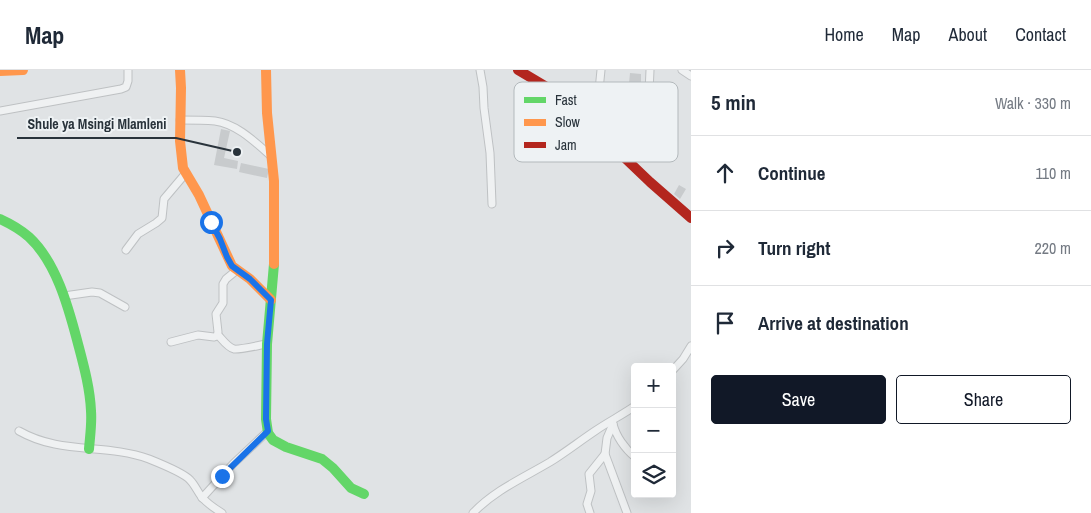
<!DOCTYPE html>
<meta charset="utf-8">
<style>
:root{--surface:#fff;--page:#f2f2f3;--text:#1f2937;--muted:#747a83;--line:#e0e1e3;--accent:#111827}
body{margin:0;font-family:"Archivo Narrow",sans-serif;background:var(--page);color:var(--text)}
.controls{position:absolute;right:15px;bottom:15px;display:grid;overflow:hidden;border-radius:5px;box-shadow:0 5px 20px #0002}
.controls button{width:45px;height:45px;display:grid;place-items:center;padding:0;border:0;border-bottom:1px solid var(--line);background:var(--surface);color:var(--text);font:25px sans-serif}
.stop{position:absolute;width:15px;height:15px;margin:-11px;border:4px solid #1a73e8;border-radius:50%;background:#fff}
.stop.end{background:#1a73e8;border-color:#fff;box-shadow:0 1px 5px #0008}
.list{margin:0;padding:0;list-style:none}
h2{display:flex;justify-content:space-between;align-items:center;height:65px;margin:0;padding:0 20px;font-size:21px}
h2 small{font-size:16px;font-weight:400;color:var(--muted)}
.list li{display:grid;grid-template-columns:32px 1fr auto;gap:15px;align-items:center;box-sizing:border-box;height:75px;padding:0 20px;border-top:1px solid var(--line)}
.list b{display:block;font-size:19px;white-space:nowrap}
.list em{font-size:16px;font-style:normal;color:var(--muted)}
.actions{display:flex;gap:10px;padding:15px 20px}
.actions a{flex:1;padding:11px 0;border:1px solid var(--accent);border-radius:5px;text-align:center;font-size:18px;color:var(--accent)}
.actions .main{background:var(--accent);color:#fff}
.icon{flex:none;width:28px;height:28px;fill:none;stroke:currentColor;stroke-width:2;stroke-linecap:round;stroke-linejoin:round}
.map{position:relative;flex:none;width:691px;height:443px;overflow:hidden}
header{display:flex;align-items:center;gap:30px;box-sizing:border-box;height:70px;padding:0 25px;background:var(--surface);border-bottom:1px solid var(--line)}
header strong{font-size:24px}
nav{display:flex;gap:28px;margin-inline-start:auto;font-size:18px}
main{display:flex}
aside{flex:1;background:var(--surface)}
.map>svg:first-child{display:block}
.building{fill:#c8cbcd}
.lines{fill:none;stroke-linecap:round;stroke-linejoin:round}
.street-casing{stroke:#bec1c3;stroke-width:9}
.street{stroke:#eff1f2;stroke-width:7}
.fast{stroke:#63d668;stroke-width:10}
.slow{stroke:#ff974d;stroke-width:10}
.jam{stroke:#b3261e;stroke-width:10}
.route{stroke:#1a73e8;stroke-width:6}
.key{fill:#eef2f4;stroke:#b3b9bc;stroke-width:1}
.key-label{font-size:14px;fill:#29333b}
.leader{fill:none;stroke:#29333b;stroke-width:2}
.callout-dot{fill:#29333b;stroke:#eef2f4;stroke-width:2}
.callout-label{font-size:14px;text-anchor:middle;font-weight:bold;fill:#29333b;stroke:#eef2f4;stroke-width:4;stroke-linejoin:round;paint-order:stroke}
</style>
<header>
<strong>Map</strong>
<nav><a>Home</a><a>Map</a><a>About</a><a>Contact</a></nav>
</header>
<main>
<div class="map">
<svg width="691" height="443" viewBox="0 0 691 443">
<rect width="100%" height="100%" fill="#e0e3e5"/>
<g class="building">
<polygon points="630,3 641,4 641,14 629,13"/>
<polygon points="221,59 230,61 224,88 238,91 237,99 214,95"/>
<polygon points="241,93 269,99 267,108 239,102"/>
<polygon points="679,115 686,119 680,129 674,124"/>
</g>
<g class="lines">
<defs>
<g id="street">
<polyline points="480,0 483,17 484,38 490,83 492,134"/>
<polyline points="682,0 691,6"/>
<polyline points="0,41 121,19 126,17 128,11 128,0"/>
<polyline points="582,47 599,20 601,0"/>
<path d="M180,50c12,0 24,0 35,1 22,3 40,21 56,35"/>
<polyline points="625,87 637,68 648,45 650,0"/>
<polyline points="126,180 138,164 156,153 162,148 164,129 186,103"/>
<polyline points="64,226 92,222 100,223 125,237"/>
<path d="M218,265c4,4 9,12 16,14 5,1 26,-4 33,-5"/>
<polyline points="171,272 198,265 214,267 217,266 218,262 216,244 223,233 223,214 226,209 237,200"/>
<polyline points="672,301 683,289 691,276"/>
<polyline points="613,354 607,368 605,384 627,443"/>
<path d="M613,354c3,12 12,25 22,33"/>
<path d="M19,361c42,24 86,12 130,28 10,4 35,14 41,21 5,5 7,11 11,16 5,7 13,12 21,17"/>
<polyline points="202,428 233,394 268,361"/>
<path d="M473,443c22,-23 50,-35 77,-51 16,-10 30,-21 45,-31 13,-9 27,-16 40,-25"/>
<polyline points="590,443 587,434 591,421 589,404 605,384"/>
</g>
</defs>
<use href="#street" class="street-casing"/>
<use href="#street" class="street"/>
<g class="fast">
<path d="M0,149c11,5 20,10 29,18 27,25 39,69 48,103 6,23 13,47 14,71 1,13 -1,25 -2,38"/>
<polyline points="274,194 267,274 266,349 268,363 273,370 286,377 322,389 333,398 351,418 364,424"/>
</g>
<g class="slow">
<polyline points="180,0 181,18 180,71 183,98 199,125 232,196 250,209 271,230"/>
<polyline points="266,0 267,43 274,111 274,194"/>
<polyline points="0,1 23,0"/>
</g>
<polyline class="jam" points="518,0 545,16 563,29 650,112 691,148"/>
</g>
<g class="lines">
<polyline class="route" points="211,152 220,169 227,187 232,196 250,209 271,230 267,274 266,349 268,361 222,406"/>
</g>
<rect x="514" y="12" width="164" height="80" rx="8" class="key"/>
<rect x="524" y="27" width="22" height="6" fill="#63d668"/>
<rect x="524" y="49" width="22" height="7" fill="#ff974d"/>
<rect x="524" y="72" width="22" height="6" fill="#b3261e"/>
<g class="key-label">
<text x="555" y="35">Fast</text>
<text x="555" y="57">Slow</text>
<text x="555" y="80">Jam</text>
</g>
<path class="leader" d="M237 82L176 68H17"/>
<circle class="callout-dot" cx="237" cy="82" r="5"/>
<g class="callout-label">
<text x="97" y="59">Shule ya Msingi Mlamleni</text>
</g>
</svg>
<div class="controls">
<button>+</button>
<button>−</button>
<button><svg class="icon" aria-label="layers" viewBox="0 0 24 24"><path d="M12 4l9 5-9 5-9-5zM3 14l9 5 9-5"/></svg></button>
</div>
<div class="stop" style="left:211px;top:152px"></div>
<div class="stop end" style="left:222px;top:406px"></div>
</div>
<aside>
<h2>5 min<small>Walk · 330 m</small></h2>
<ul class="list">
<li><svg class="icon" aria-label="ahead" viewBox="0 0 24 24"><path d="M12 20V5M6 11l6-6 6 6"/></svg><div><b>Continue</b></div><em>110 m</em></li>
<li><svg class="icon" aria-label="right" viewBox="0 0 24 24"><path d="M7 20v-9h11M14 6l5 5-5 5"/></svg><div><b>Turn right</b></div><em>220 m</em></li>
<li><svg class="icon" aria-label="arrive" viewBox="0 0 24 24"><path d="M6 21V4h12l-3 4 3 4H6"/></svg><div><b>Arrive at destination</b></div></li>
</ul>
<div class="actions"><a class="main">Save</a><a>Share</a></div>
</aside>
</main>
